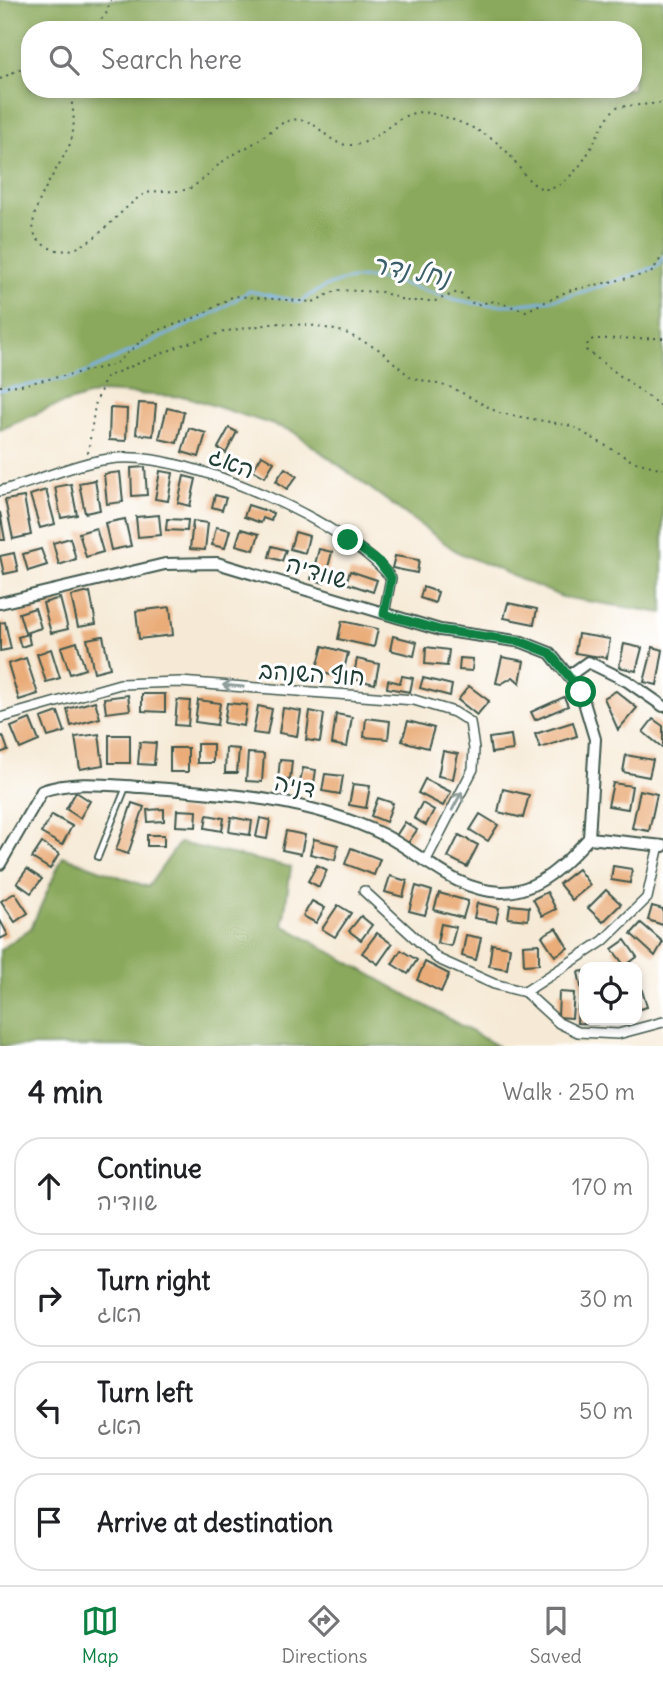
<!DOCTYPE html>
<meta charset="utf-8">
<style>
:root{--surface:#fff;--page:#f2f2f2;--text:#202124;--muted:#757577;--line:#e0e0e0;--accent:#0b8043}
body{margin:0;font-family:Delius,"Playpen Sans Hebrew",sans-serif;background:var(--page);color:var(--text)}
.controls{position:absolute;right:21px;bottom:21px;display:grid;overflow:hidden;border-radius:14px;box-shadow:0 4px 10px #0003}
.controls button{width:63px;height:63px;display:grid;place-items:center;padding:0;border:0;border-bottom:2px solid var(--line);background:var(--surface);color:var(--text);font:35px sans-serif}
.stop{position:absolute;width:21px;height:21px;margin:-16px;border:5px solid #0b8043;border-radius:50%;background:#fff}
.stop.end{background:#0b8043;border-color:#fff;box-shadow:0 2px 7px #0008}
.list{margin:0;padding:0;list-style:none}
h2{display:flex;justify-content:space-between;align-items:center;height:91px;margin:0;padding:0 28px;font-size:30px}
h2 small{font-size:23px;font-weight:400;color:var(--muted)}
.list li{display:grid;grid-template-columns:46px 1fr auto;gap:21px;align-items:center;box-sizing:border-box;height:98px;margin:0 14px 14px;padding:0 14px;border:2px solid var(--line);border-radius:28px}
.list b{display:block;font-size:26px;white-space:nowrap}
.list p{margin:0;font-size:23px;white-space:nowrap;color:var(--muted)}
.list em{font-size:23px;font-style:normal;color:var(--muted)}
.icon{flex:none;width:38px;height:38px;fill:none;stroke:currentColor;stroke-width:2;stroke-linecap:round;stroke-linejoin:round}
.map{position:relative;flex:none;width:663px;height:1046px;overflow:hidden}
.search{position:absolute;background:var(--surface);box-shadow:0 4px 10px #0003;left:21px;right:21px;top:21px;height:77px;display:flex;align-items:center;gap:18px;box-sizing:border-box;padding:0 24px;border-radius:28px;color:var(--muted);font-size:26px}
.sheet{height:539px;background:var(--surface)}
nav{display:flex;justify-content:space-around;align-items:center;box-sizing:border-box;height:98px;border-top:2px solid var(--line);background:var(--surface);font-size:19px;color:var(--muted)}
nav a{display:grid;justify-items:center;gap:4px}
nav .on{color:var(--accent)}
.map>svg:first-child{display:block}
.forest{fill:#8aa95c;stroke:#547348;stroke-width:2;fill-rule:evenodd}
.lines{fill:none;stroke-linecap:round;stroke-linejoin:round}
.stream{stroke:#7cb2ea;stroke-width:2.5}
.building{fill:#eaad7a}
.service-casing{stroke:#3f574c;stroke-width:8}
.minor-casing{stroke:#3f574c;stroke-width:12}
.tertiary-casing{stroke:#3f574c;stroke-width:14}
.path{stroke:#3f574c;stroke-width:2;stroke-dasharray:2 5;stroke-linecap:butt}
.service{stroke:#fff;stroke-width:4.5}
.minor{stroke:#fff;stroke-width:9}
.tertiary{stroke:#fff;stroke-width:10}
.oneway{stroke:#8f9e9a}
.route{stroke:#0b8043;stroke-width:9}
.labels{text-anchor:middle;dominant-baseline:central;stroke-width:6;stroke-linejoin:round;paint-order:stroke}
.street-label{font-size:24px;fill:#1f3d34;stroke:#fff}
.water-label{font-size:26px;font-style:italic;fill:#3b606b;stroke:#fff}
</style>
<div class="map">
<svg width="663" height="1046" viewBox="0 0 663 1046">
<rect width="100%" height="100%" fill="#fff"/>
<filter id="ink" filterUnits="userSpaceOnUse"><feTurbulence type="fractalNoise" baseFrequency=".0143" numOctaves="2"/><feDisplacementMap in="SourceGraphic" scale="14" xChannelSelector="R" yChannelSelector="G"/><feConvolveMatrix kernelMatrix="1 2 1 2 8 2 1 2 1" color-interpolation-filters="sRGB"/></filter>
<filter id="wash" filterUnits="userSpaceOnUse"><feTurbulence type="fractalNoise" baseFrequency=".00686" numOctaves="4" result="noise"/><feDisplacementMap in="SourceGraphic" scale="28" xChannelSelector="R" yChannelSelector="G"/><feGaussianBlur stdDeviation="1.57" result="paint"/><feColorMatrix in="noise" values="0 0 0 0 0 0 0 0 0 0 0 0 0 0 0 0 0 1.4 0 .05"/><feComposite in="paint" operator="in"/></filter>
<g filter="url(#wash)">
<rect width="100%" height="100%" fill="#f6ead6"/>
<g class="forest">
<path d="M0,0h663v613l-101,-16 -105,-45 -165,-121 -105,-34 -86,-5 -52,16 -49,22zM30,30h603v59h-603z"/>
<polygon points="179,843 291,867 283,925 497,1046 0,1046 0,950 31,928 63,856 148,887"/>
</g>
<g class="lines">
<path class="stream" d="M0,390l76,-13 140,-65 33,-21 51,11c73,-54 118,0 193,3 58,2 112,-20 165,-39l5,-10"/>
</g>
<g id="blocks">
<g class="building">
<polygon points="139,403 156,404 153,436 136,434"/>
<polygon points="110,408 127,409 126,441 109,440"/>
<polygon points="167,408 184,412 177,443 159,439"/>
<polygon points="189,428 206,433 199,457 182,452"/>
<polygon points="229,428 237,432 226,453 218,448"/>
<polygon points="262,455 274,462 265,477 253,470"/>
<polygon points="145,467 147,495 132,496 131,468"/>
<polygon points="285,468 297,476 287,489 276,481"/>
<polygon points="160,471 173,473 168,501 155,499"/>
<polygon points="120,472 123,502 107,504 104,474"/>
<polygon points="184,476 196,479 190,506 178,503"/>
<polygon points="95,480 100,510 85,513 79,483"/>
<polygon points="71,484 77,515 61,518 55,487"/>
<polygon points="46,490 55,524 40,528 30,495"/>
<polygon points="215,495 226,498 222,510 212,507"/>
<polygon points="24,497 31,535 13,539 5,500"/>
<polygon points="248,505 273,513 271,521 263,518 261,523 244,517"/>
<polygon points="0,512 5,540 0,540"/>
<polygon points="159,515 161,535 138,537 136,517"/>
<polygon points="125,519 131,546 111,550 105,523"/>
<polygon points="167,519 188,520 187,531 166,530"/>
<polygon points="193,521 208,523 205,550 190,549"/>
<polygon points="216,527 230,530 225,548 212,545"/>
<polygon points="96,528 103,552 86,557 79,533"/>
<polygon points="241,529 259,534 254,550 236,545"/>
<polygon points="295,532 309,536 305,553 290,549"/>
<polygon points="70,538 76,559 59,565 53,543"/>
<polygon points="272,546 286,550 282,561 269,557"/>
<polygon points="41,549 47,565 28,571 23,554"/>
<polygon points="319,549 332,552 324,583 311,579"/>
<polygon points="14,553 18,571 4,574 0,556"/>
<polygon points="395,556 419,560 417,573 392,568"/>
<polygon points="350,571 377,580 373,592 346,583"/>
<polygon points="423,587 438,592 435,603 420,598"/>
<polygon points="90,592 96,624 78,627 71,596"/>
<polygon points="60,598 68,629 51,633 43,603"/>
<polygon points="508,603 537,609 534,624 504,618"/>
<polygon points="170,607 173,635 139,639 136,611"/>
<polygon points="35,608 41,628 25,633 19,613"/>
<polygon points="342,621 378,629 374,647 338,639"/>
<polygon points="5,622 11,649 0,651 0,623"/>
<polygon points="28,634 30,644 21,647 18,637"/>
<polygon points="578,634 610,639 607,658 575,653"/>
<polygon points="103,636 110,668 94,672 87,639"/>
<polygon points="393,636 417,642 414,656 390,650"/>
<polygon points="77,642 85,669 70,674 61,647"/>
<polygon points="624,644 642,648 636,671 619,667"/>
<polygon points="323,646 348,653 342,678 316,671"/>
<polygon points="426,647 449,650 447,666 425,664"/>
<polygon points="653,647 663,650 657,685 644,682"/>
<polygon points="51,649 60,678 46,682 37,654"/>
<polygon points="502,657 524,661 520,683 513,677 501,684 496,683"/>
<polygon points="26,658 38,694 19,700 8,664"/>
<polygon points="460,658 473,659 472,671 459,670"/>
<polygon points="357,659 379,664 375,684 353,679"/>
<polygon points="402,676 413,678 410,692 387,688 388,680 400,683"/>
<polygon points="423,678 452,685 450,696 420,688"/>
<polygon points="469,686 489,701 477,715 458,700"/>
<polygon points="616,691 637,708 618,730 604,698"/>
<polygon points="142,694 165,694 165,712 142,711"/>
<polygon points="128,695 130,710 106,713 104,698"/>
<polygon points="564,697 568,706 535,720 531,712"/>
<polygon points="177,700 190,701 188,726 175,725"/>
<polygon points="198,700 220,703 217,725 195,722"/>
<polygon points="95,701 100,718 71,726 67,709"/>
<polygon points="227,703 247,705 244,726 224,723"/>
<polygon points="258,706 272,709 267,735 253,733"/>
<polygon points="283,708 301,711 297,736 279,733"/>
<polygon points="310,711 324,714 320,742 306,740"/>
<polygon points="58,712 65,732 48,737 41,718"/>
<polygon points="336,714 352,717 347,747 332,744"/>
<polygon points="366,718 390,721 388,739 364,737"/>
<polygon points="30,719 39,741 20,749 11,727"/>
<polygon points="653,719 663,726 663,748 643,732"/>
<polygon points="408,721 434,728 428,748 402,741"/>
<polygon points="573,722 577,736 540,748 535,734"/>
<polygon points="99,734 103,765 80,769 75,737"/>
<rect x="109" y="735" width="21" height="28"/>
<polygon points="511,735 513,750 491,753 489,738"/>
<polygon points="3,736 8,750 0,753 0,737"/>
<polygon points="140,742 156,743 154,765 138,764"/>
<rect x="197" y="744" width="16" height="19"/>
<rect x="170" y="748" width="18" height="24"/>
<polygon points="226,748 239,749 237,773 225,773"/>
<polygon points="443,751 458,754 453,779 438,776"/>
<polygon points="248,753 264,754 262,782 246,781"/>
<polygon points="626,755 653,760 649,777 623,772"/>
<polygon points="280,760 292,761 290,780 278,779"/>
<polygon points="303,768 316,770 313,789 299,786"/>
<polygon points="325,774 343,776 340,794 322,791"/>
<polygon points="425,779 451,792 443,806 418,793"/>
<polygon points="613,783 632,786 628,809 608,806"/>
<polygon points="353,784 370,786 366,808 349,805"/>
<polygon points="503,789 529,795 523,818 498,812"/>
<polygon points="640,790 657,794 649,831 632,828"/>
<polygon points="76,792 90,801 80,818 66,809"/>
<polygon points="378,798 393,803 386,822 371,816"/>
<polygon points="132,803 144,807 128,854 116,850"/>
<polygon points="422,803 434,810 426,825 414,818"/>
<polygon points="164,809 164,821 148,822 147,810"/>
<polygon points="177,810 197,811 196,827 176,826"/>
<polygon points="480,814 498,825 488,841 470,830"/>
<polygon points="52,815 72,826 62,845 41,833"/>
<polygon points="207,815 224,818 222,831 205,828"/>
<polygon points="231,817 252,821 250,835 229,832"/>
<polygon points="260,818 270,820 267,839 256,837"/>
<polygon points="405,822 417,830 408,843 396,836"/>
<polygon points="286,831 305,835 301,854 282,850"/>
<rect x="147" y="835" width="17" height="11"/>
<polygon points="459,835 478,845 467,867 448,857"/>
<polygon points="314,839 338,845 335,860 310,854"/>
<polygon points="42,843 59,854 50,869 32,858"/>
<polygon points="351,848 380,859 374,875 345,864"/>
<polygon points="317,865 327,870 319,887 308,881"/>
<polygon points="613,866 632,869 630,883 611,880"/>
<polygon points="27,869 42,879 31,893 17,883"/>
<polygon points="578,869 590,885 572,900 559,884"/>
<polygon points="390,876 407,881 403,897 385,892"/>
<polygon points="416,886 432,891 425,915 409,911"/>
<polygon points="606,890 621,904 603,922 588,908"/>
<polygon points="547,892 556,909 542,916 533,899"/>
<polygon points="15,893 28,913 15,922 1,901"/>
<polygon points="439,893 468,901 463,918 434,910"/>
<polygon points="312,901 325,908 316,923 303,916"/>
<polygon points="477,903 499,908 496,922 474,918"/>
<polygon points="338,905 351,913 335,937 322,929"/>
<polygon points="510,905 529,907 528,920 508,918"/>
<polygon points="652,906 663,909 663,925 648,920"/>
<polygon points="361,916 372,925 361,940 349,931"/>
<polygon points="0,920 8,935 0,939"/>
<polygon points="641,923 663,942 655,956 631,934"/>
<polygon points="441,924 456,927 451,946 437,943"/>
<polygon points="556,928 568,948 555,956 542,936"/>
<polygon points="377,933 392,944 378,964 362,953"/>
<polygon points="466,935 481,938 476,960 462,956"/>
<polygon points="625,940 637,957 625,966 612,949"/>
<polygon points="492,944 510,947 507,969 489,966"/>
<polygon points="539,944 539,964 524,965 523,945"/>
<polygon points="401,950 417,960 408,974 392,964"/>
<polygon points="425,962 449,974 441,992 417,980"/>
<polygon points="584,971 584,996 583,996 578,972"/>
<polygon points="640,984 647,1007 637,1010 637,986"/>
<polygon points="559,992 574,993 572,1018 558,1017"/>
<polygon points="578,1006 584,1006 584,1020 597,1020 597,1024 577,1023"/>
</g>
</g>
</g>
<g filter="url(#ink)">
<use href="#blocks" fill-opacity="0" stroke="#3f574c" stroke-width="2"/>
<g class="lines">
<defs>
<polyline id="service" points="98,857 126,787"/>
<g id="minor">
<path d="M0,491c40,-10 77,-30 118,-33 70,-6 230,65 273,120l-7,36"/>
<polyline points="0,718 120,684 180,682 414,700 454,712 470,722 474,749 473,769 425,862"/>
<polyline points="364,891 438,959 494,984 525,992 559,1023 578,1032 618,1034 663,1022"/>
<polyline points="525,992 603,941 647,898 659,845"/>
</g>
<g id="tertiary">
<polyline points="0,603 165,564 217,563 440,630 522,642 550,653 581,692 595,739 589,838"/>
<polyline points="570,675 588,662 627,681 663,706"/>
<polyline points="589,838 663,846"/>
<path d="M0,864l42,-73c31,-11 66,-6 99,-4 82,6 168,11 243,48 39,20 70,56 118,57 37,0 64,-29 87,-54"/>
</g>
</defs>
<use href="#service" class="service-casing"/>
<use href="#minor" class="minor-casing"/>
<use href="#tertiary" class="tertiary-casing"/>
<g class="path">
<polyline points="92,30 106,14 111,0"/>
<polyline points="0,79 30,64"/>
<path d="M69,89c4,18 7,34 2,52 -7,23 -60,84 -27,104 38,23 70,-32 97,-49 15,-10 36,0 51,-9 12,-7 21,-19 33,-27 10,-7 22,-12 32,-19 10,-6 20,-17 31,-20 28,-9 36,23 60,24 32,2 48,-39 81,-32 25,5 59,19 76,37 12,11 20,32 36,38 12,4 24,-6 32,-15 19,-18 25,-47 43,-66l47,-4"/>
<polyline points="663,338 593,339 588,342 586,350 663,408"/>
<polyline points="0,386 21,385 114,365 150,333 197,317 234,296 313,302 337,290 382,292 406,301 435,301 458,292 475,305 494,301 526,311 568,291 651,273 663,255"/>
<polyline points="88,453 95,405 106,377 182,345 227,331 277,323 317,326 344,332 380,350 410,377 453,388 499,413 572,426 632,461 663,469"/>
</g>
<use href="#service" class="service"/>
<use href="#minor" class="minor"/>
<use href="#tertiary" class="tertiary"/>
</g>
<defs><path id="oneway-shaft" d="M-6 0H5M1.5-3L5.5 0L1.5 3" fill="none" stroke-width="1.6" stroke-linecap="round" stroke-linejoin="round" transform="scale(1.75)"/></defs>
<g class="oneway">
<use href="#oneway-shaft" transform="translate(233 686) rotate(-175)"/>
<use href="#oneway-shaft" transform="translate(457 801) rotate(-62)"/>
</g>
</g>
<g class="lines" filter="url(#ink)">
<polyline class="route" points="348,540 379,562 391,578 384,614 440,630 522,642 550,653 581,692"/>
</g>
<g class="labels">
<g class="street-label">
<text transform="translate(232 462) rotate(22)">האג</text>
<text transform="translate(317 571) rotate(17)">שוודיה</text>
<text transform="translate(312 673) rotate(4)">חוף השנהב</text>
<text transform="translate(295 785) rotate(11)">דניה</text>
</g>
<g class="water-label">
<text transform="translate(411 270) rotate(10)">נחל נדר</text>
</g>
</g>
</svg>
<div class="controls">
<button><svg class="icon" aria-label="locate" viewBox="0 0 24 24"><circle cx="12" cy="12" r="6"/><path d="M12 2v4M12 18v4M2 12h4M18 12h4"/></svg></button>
</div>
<div class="stop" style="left:581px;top:692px"></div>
<div class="stop end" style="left:348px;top:540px"></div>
<div class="search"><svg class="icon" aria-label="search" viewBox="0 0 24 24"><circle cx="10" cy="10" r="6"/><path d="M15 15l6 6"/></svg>Search here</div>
</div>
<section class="sheet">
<h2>4 min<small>Walk · 250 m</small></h2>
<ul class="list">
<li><svg class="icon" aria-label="ahead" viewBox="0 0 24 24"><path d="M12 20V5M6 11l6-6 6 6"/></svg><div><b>Continue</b><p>שוודיה</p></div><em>170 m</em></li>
<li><svg class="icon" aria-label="right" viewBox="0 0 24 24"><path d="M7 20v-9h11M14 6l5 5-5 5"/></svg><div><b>Turn right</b><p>האג</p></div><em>30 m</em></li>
<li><svg class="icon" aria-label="left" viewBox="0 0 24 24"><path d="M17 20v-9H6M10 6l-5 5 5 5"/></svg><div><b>Turn left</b><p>האג</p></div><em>50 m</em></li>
<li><svg class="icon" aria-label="arrive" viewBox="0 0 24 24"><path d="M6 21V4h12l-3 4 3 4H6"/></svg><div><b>Arrive at destination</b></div></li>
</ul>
</section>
<nav>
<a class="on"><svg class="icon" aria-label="map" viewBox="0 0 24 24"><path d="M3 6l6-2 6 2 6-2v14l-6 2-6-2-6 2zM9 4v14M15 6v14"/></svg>Map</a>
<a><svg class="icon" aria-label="directions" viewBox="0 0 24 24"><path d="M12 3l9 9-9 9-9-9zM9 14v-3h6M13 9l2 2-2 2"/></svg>Directions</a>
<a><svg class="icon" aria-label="saved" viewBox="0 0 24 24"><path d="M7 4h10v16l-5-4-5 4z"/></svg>Saved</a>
</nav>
